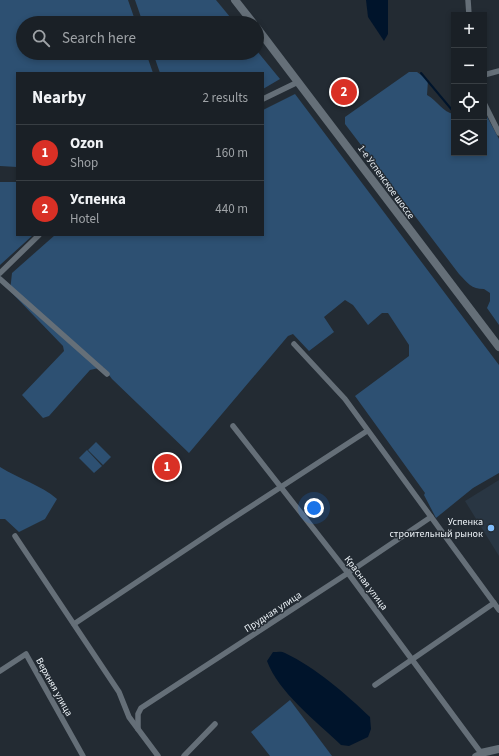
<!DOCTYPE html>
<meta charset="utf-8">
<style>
:root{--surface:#1a2026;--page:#272d32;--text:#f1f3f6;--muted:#9fa3a7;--line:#383e43;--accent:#d93025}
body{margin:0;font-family:"Source Sans 3",sans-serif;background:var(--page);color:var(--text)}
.controls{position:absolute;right:12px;top:12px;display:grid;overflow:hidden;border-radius:0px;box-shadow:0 2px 6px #0003}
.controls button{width:36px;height:36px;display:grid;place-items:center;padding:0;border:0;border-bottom:1px solid var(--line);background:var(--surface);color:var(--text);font:20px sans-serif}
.you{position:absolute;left:314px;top:508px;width:14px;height:14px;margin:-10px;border:3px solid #fff;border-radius:50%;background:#1a73e8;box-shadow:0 0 0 6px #1a73e833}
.badge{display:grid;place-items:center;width:26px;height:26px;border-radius:50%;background:var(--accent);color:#fff;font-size:13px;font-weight:700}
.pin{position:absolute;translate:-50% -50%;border:2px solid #fff;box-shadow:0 1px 4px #0006}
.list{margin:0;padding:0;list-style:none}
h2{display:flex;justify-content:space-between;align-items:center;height:52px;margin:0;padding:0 16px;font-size:17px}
h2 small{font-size:13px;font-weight:400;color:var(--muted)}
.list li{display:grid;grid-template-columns:26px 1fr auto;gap:12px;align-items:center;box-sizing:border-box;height:56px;padding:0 16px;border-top:1px solid var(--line)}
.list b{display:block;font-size:15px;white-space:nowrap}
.list p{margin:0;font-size:13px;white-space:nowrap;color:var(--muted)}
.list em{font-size:13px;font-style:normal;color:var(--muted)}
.icon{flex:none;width:22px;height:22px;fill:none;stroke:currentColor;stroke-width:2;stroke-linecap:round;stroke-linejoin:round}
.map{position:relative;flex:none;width:499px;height:756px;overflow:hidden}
.search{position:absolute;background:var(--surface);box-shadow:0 2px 6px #0003;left:16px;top:16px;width:248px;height:44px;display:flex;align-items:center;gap:10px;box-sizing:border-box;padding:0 14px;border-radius:22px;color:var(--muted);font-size:15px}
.panel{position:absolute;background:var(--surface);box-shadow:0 2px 6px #0003;left:16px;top:72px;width:248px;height:164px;border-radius:0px}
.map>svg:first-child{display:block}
.built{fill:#293643}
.green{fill:#2d5072}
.water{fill:#00142b}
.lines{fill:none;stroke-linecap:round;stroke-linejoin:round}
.stream{stroke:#00142b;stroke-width:2}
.street{stroke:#656f78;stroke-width:5.5}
.secondary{stroke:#656f78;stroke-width:8}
.poi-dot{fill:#80bdfa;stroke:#232b33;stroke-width:1.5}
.labels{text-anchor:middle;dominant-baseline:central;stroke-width:3;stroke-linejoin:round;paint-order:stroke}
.street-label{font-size:10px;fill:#edf3f8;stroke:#232b33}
.poi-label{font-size:10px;fill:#edf3f8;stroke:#232b33;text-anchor:end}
</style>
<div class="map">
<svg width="499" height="756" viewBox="0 0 499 756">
<rect width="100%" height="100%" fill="#232b33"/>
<polygon class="built" points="499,480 499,556 465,501"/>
<g class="green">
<polygon points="0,0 128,0 136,23 23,23 23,53 146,53 153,73 17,73 17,167 0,166"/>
<polygon points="135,0 216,0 235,23 143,23"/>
<polygon points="257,51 280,79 263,89 263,73 160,73 153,53 257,53"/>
<path d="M409,72h8l11,8 -1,15c10,5 16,18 27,19v39h30v-42l15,28v186l-12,-17 3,-7v-8l-6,-4c-13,0 -16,-6 -25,-15l-114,-150v-7z"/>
<polygon points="295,94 499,365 499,473 473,488 436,518 424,495 425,493 355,396 409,356 409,345 388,313 382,313 368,325 353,305 345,300 324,317 334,332 309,351 293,334 288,336 189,453 112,379 103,367 90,370 49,416 43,418 22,395 64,351 63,346 10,291 12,273 55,235 263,235 263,110"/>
<polygon points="0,182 17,182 17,235 33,235 0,265"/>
<polygon points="96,442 111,457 103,465 88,450"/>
<polygon points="87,450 102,466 94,473 79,458"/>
<path d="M0,467c19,12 41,18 57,32l-12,20 -26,13 -14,-13h-5z"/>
<polygon points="290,700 332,756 270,756 251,732"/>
</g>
<g class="water">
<polygon points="366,0 388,0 388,34 384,41 368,17"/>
<path d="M273,652c4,0 9,-1 12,1 31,15 61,41 85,64l1,12 -3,8 -19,9 -8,-1c-24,-23 -63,-53 -74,-84z"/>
</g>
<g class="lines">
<polyline class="stream" points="421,73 452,110"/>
<g class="street">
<polyline points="468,0 469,15"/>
<polyline points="484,75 499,71"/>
<polyline points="263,99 298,82"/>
<polyline points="484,103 499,133"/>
<polyline points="0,273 39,235"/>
<polyline points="0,279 107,374"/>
<polyline points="294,344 345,399 499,610"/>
<polyline points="233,426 348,573 481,753 475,756"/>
<polyline points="15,536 119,692 129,717 158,756"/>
<polyline points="74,624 224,524 367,431"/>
<polyline points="0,671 26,654 83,756"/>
<polyline points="375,685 494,603"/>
<polyline points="138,729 138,714 141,708 348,573 431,517"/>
<polyline points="184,756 215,724"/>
</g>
<g class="secondary">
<polyline points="235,0 253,23"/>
<polyline points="257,28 499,347"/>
<polyline points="481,753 499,749"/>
</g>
</g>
<circle class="poi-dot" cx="491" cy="528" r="4"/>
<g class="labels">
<g class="street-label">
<text transform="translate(386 182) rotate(54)">1-е Успенское шоссе</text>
<text transform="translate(366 583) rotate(53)">Красная улица</text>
<text transform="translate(273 612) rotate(-33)">Прудная улица</text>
<text transform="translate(54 687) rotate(61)">Верхняя улица</text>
</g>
<g class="poi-label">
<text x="483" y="522">Успенка<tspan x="483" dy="12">строительный рынок</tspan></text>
</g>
</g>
</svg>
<div class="controls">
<button>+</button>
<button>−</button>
<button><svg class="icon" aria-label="locate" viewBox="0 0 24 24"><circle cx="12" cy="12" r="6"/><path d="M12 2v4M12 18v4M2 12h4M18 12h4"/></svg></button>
<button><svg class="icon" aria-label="layers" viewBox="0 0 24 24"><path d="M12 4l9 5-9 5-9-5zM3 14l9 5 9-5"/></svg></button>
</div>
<div class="you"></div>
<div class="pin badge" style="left:167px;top:467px">1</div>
<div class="pin badge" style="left:344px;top:92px">2</div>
<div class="search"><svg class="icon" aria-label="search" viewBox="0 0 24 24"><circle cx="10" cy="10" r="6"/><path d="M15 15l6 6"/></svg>Search here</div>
<section class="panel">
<h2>Nearby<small>2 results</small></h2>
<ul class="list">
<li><span class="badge">1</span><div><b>Ozon</b><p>Shop</p></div><em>160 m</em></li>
<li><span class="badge">2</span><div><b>Успенка</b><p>Hotel</p></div><em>440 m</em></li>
</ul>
</section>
</div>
